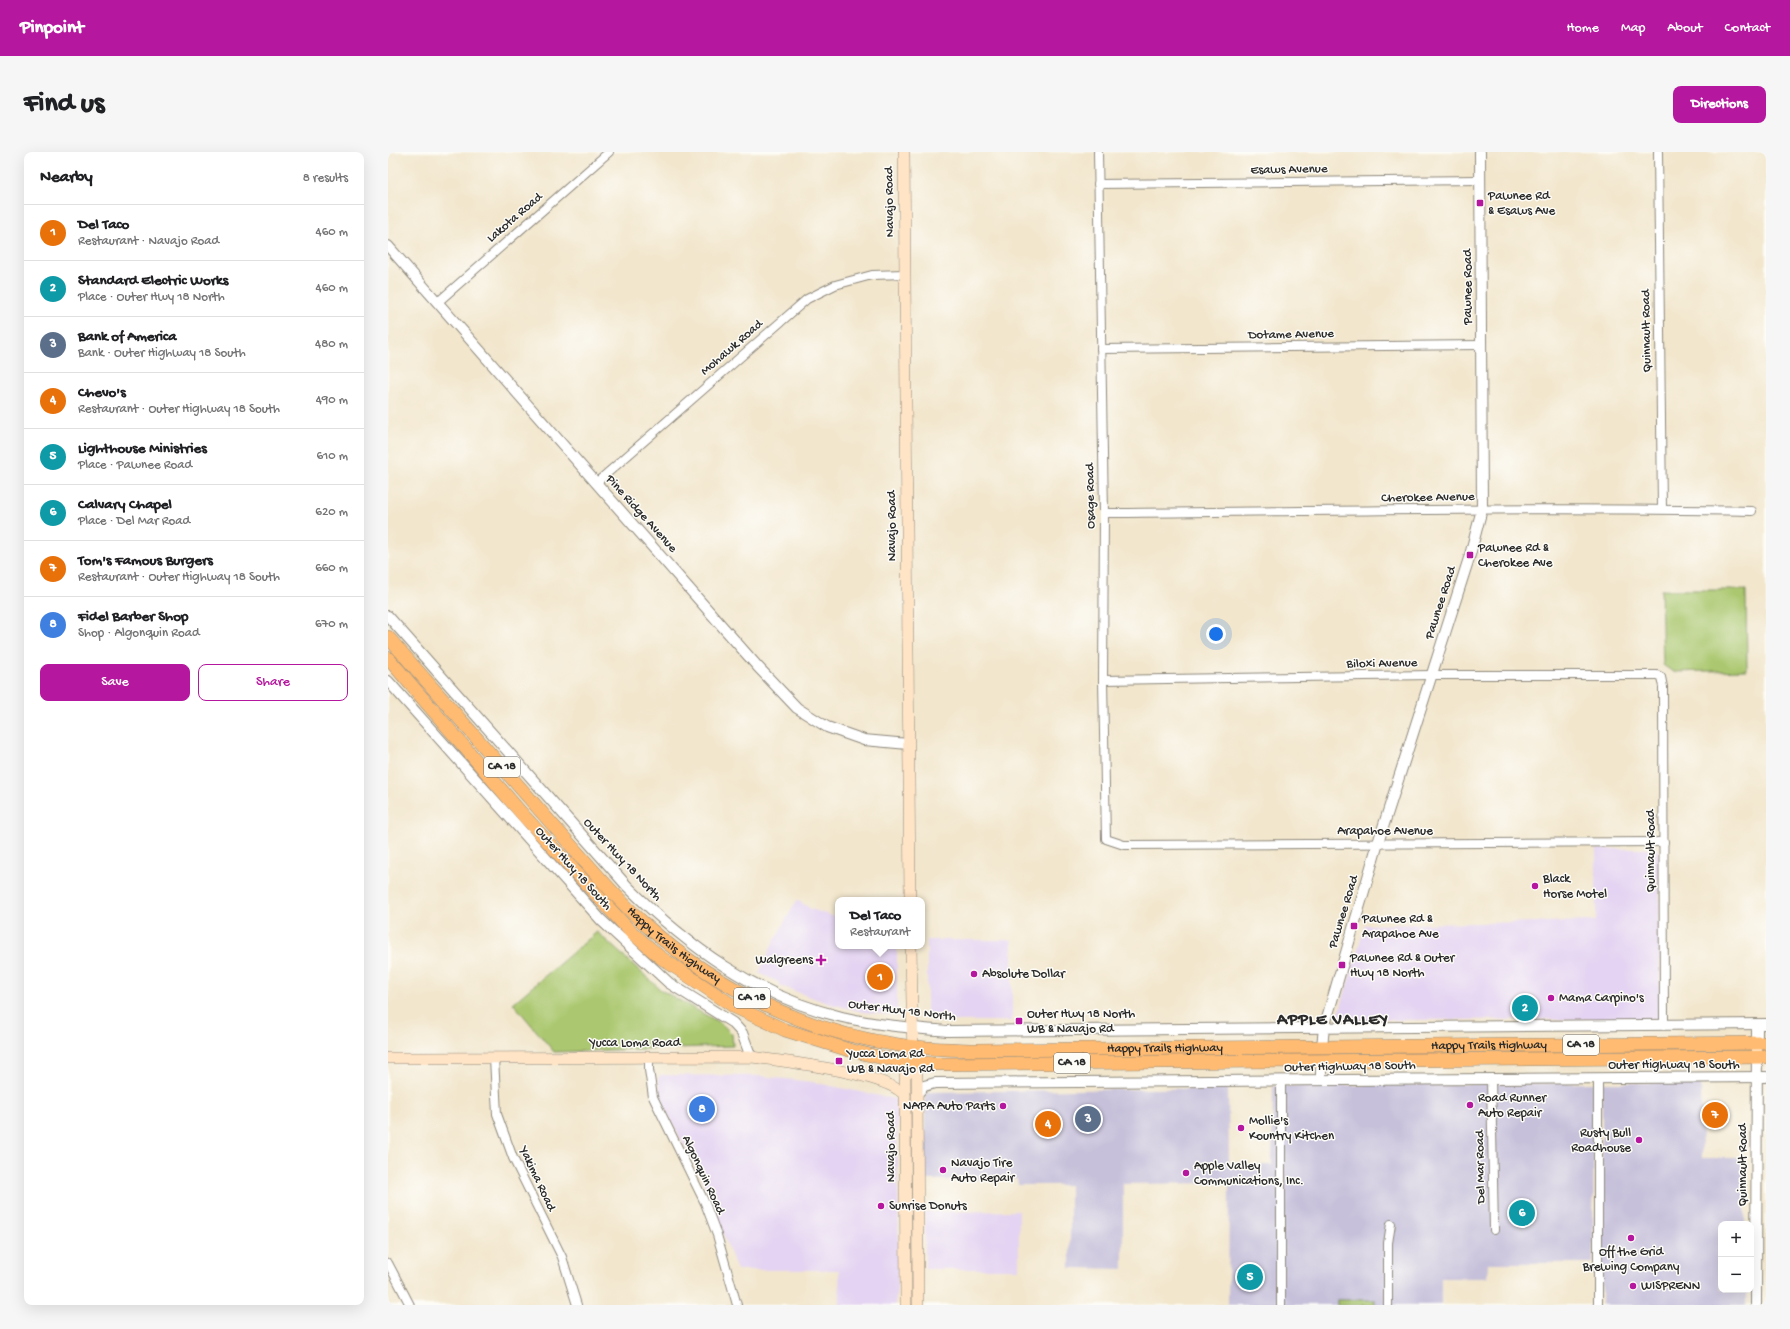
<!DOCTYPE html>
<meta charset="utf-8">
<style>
:root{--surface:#fff;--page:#f6f6f6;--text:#202124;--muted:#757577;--line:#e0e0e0;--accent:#b5179e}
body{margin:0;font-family:"Gochi Hand",sans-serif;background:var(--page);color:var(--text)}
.controls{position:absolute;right:12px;bottom:12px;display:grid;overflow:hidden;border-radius:8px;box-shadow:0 4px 16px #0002}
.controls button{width:36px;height:36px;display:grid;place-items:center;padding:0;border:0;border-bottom:1px solid var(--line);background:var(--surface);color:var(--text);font:20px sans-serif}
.you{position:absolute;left:828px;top:482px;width:14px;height:14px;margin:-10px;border:3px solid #fff;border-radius:50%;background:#1a73e8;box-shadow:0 0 0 6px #1a73e833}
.badge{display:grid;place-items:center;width:26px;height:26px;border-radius:50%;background:var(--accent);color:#fff;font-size:13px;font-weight:700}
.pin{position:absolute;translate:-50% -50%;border:2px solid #fff;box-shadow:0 1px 4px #0006}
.popup{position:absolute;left:447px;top:745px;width:90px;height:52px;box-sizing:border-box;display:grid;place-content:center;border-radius:8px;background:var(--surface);filter:drop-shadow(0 1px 3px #0005);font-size:13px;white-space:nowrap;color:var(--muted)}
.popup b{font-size:15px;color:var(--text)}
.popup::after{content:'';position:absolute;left:50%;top:100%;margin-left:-8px;border:8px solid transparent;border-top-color:var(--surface)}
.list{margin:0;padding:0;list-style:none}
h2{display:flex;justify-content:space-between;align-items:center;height:52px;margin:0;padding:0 16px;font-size:17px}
h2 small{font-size:13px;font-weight:400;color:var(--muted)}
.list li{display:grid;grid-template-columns:26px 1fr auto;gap:12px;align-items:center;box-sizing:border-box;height:56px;padding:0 16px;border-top:1px solid var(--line)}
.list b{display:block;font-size:15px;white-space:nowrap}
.list p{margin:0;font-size:13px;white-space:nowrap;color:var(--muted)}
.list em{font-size:13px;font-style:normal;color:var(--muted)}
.actions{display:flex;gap:8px;padding:12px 16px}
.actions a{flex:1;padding:9px 0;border:1px solid var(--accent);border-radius:8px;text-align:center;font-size:14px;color:var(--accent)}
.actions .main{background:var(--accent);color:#fff}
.map{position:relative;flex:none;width:1378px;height:1153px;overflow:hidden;border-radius:8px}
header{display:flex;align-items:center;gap:24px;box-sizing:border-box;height:56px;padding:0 20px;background:var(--accent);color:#fff}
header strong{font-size:19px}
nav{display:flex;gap:22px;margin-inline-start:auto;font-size:14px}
.intro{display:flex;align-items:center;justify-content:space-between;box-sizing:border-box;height:96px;padding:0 24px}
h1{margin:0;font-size:28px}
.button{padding:10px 18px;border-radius:8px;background:var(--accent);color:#fff;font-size:14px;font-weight:700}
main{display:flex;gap:24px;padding:0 24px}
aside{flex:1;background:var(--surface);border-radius:8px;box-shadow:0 4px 16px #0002}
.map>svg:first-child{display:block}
.built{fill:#e4d3f2}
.industrial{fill:#c6c0da}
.green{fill:#abc86f;stroke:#6b7a4d}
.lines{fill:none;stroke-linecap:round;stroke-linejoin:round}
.minor-casing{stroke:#8e887c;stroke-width:10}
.tertiary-casing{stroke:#8e887c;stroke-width:12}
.secondary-casing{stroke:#8e887c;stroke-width:12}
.primary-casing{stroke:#8e887c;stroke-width:14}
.minor{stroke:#fff;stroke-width:8}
.tertiary{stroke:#fff;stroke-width:10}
.secondary{stroke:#ffe4c6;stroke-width:11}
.primary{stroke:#ffbb71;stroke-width:13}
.poi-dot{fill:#b5179e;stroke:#fdfcf7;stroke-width:1.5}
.labels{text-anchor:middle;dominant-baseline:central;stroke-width:3;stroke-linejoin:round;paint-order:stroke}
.shield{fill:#fdfcf7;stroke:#6a6a68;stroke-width:1}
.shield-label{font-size:12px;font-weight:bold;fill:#2b2b2b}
.street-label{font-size:13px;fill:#2b2b2b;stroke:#fdfcf7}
.poi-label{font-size:13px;fill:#2b2b2b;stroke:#fdfcf7;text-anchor:start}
.district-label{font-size:17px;font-weight:bold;letter-spacing:1px;fill:#2b2b2b;stroke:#fdfcf7}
</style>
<header>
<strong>Pinpoint</strong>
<nav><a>Home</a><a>Map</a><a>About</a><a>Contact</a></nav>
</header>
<div class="intro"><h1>Find us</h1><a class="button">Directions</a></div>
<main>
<aside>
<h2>Nearby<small>8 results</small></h2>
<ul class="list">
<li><span class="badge" style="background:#e8710a">1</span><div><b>Del Taco</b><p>Restaurant · Navajo Road</p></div><em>460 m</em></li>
<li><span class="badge" style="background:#0f9aa8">2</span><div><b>Standard Electric Works</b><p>Place · Outer Hwy 18 North</p></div><em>460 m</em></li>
<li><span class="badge" style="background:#5c6f8a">3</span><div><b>Bank of America</b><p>Bank · Outer Highway 18 South</p></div><em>480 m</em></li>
<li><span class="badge" style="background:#e8710a">4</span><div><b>Chevo's</b><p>Restaurant · Outer Highway 18 South</p></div><em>490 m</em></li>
<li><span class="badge" style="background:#0f9aa8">5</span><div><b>Lighthouse Ministries</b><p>Place · Pawnee Road</p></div><em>610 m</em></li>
<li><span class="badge" style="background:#0f9aa8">6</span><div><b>Calvary Chapel</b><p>Place · Del Mar Road</p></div><em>620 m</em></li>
<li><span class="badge" style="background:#e8710a">7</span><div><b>Tom's Famous Burgers</b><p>Restaurant · Outer Highway 18 South</p></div><em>660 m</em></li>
<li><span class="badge" style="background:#3f7fe0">8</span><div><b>Fidel Barber Shop</b><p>Shop · Algonquin Road</p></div><em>670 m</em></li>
</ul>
<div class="actions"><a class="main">Save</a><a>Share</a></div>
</aside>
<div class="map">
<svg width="1378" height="1153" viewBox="0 0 1378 1153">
<rect width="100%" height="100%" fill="#fdfcf7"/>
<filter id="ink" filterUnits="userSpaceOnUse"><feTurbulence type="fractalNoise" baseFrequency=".025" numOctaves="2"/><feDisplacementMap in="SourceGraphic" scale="8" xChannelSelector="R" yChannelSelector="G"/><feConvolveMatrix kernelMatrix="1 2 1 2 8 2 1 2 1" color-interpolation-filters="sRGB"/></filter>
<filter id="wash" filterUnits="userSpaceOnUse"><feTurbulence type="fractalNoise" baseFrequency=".012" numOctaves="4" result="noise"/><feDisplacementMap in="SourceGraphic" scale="16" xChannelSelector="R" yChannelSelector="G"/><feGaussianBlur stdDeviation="0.9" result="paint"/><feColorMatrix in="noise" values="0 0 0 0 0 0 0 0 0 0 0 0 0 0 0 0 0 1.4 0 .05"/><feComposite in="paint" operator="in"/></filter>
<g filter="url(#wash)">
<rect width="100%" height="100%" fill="#f2e6cc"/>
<g class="built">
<polygon points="1208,697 1271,697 1272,867 949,868 977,773 1208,769"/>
<polygon points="409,748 423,757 450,766 450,794 509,794 509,864 475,860 439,851 393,834 390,830 371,821 385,791"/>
<polygon points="539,788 624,788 624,869 543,869 539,864"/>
<polygon points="272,923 371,924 424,930 506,947 509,948 511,1117 507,1153 452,1153 451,1118 349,1118 314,1027 280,963 273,946 270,927"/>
<polygon points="631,1059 631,1117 537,1117 537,1060"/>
</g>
<g class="industrial">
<polygon points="1206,931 1205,1111 1100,1111 1099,1126 1053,1126 1053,1153 840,1153 841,1031 735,1032 735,1117 682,1116 682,1033 630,1033 629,1027 537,1028 537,945 539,941 542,940 840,936 841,1013 884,1013 885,934"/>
<polygon points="1214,931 1313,931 1314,1006 1357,1006 1357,1072 1333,1072 1333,1138 1358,1138 1358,1153 1214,1153"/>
</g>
<g class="green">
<polygon points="1273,438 1358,438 1359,518 1285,520 1275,513"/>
<polygon points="209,780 273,838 334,872 344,882 345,894 166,900 125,851"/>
<rect x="949" y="1148" width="38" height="5"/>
</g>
</g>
<g filter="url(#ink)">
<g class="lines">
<defs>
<g id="minor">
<polyline points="710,0 716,361 715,528 718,687 736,693 1276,690"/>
<polyline points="1270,0 1274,357"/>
<polyline points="710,32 1092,28"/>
<polyline points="50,150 221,0"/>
<polyline points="713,197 1093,193"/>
<polyline points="208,331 419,147 447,133 484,123 517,122"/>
<path d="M716,361c216,-2 432,-6 648,-2"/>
<polyline points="715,528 1044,523 1269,523 1273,525 1275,535 1276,873"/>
<polyline points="261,905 261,918 265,945 317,1051 329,1083 349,1153"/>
<polyline points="106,906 109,962 125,1006 174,1105 189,1153"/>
<polyline points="1103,927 1106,1078"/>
<polyline points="0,1111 22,1153"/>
<polyline points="893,1153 893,929"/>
<polyline points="1000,1153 1000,1091 1003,1072"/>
<polyline points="1210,1153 1210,926"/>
</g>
<g id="tertiary">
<polyline points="0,94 370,515 409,556 439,575 476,588 520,592"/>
<path d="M0,464l239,270c60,60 130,111 215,131 34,8 70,11 105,14l819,-7"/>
<polyline points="0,529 213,768 281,831 345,871 354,881 363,905"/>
<polyline points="934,894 936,876 990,691 1082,403 1094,357 1092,0"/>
<polyline points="933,910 933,928"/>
<polyline points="529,942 536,934 547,931 1378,925"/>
<polyline points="1368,1153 1369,873"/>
</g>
<g id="secondary">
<polyline points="516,0 522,748"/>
<polyline points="523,794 525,911 529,924 530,1153"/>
<path d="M0,906l363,-1c31,4 138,16 154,39"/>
<polyline points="518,1153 517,924 525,911"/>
</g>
<g id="primary">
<path id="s1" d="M0,485c54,62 108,124 163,186 32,35 62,73 97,104 70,62 158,105 251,118 25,4 50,4 75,5l792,-7"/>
<polyline points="0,506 135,663 242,779 272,805 347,855 397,878 461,898 495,906 545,912 1378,905"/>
</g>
</defs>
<use href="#minor" class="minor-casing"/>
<use href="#tertiary" class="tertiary-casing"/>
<use href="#secondary" class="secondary-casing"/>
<use href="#primary" class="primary-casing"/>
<use href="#minor" class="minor"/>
<use href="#tertiary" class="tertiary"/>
<use href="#secondary" class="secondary"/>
<use href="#primary" class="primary"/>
</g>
</g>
<g class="poi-dot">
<rect x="1088" y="47" width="8" height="8" rx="2"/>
<rect x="1078" y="399" width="8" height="8" rx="2"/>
<circle cx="1147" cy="734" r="4"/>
<rect x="962" y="770" width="8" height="8" rx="2"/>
<path d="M431 802h4v4h4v4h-4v4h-4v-4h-4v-4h4z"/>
<rect x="950" y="809" width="8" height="8" rx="2"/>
<circle cx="586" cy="822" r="4"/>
<circle cx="1163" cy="846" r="4"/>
<rect x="627" y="865" width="8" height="8" rx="2"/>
<rect x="447" y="905" width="8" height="8" rx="2"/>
<circle cx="1082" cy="953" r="4"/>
<circle cx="615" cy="954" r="4"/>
<circle cx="853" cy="976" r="4"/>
<circle cx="1251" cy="988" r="4"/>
<circle cx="555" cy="1018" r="4"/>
<circle cx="798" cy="1021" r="4"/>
<circle cx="493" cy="1054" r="4"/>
<circle cx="1243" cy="1086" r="4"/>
<circle cx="1245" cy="1134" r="4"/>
</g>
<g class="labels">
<g class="shield">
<rect x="96" y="605" width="36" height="20" rx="3"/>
<rect x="346" y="836" width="36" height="20" rx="3"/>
<rect x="1175" y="883" width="36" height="20" rx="3"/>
<rect x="666" y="901" width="36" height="20" rx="3"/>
</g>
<g class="shield-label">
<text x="114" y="615">CA 18</text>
<text x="364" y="846">CA 18</text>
<text x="1193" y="893">CA 18</text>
<text x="684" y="911">CA 18</text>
</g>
<g class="street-label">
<text transform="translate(901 18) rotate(-1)">Esaws Avenue</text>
<text transform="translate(502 50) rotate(-91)">Navajo Road</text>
<text transform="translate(127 66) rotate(-41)">Lakota Road</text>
<text transform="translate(1080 135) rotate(-90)">Pawnee Road</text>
<text transform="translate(1259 179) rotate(-91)">Quinnault Road</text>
<text transform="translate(903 183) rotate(-1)">Dotame Avenue</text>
<text transform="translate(344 196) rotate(-41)">Mohawk Road</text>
<text transform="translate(703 344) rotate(-91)">Osage Road</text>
<text transform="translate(1040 346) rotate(-1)">Cherokee Avenue</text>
<text transform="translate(253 362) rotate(48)">Pine Ridge Avenue</text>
<text transform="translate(504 374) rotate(-90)">Navajo Road</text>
<text transform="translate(1053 451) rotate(-72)">Pawnee Road</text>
<text transform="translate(994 512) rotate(-1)">Biloxi Avenue</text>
<text x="997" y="679">Arapahoe Avenue</text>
<text transform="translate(1263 699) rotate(-90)">Quinnault Road</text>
<text transform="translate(234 708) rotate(47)">Outer Hwy 18 North</text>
<text transform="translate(185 717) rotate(48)">Outer Hwy 18 South</text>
<text transform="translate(956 760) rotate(-73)">Pawnee Road</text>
<text stroke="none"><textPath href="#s1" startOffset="421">Happy Trails Highway</textPath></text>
<text transform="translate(514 859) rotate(7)">Outer Hwy 18 North</text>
<text x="247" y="891">Yucca Loma Road</text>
<text stroke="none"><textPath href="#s1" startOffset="1261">Happy Trails Highway</textPath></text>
<text stroke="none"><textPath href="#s1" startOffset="937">Happy Trails Highway</textPath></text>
<text x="1286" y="913">Outer Highway 18 South</text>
<text transform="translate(962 915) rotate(-1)">Outer Highway 18 South</text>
<text transform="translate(503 995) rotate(-90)">Navajo Road</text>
<text transform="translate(1355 1013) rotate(-90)">Quinnault Road</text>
<text transform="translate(1093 1015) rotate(-91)">Del Mar Road</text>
<text transform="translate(315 1023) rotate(65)">Algonquin Road</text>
<text transform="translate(149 1027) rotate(65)">Yakima Road</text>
</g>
<g class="poi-label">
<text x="1100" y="44">Pawnee Rd<tspan x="1100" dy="15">&amp; Esaws Ave</tspan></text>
<text x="1090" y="396">Pawnee Rd &amp;<tspan x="1090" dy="15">Cherokee Ave</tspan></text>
<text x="1155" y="727">Black<tspan x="1155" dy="15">Horse Motel</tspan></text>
<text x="974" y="767">Pawnee Rd &amp;<tspan x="974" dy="15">Arapahoe Ave</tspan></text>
<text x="962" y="806">Pawnee Rd &amp; Outer<tspan x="962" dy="15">Hwy 18 North</tspan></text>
<text x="425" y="808" text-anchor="end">Walgreens</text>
<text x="594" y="822">Absolute Dollar</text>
<text x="1171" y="846">Mama Carpino's</text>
<text x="639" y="862">Outer Hwy 18 North<tspan x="639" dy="15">WB &amp; Navajo Rd</tspan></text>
<text x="459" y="902">Yucca Loma Rd<tspan x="459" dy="15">WB &amp; Navajo Rd</tspan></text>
<text x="1090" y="946">Road Runner<tspan x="1090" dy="15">Auto Repair</tspan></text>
<text x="607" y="954" text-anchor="end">NAPA Auto Parts</text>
<text x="861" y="969">Mollie's<tspan x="861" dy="15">Kountry Kitchen</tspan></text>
<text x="1243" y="981" text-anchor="end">Rusty Bull<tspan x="1243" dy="15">Roadhouse</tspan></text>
<text x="563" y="1011">Navajo Tire<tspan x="563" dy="15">Auto Repair</tspan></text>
<text x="806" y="1014">Apple Valley<tspan x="806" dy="15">Communications, Inc.</tspan></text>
<text x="501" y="1054">Sunrise Donuts</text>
<text x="1243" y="1100" text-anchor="middle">Off the Grid<tspan x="1243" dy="15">Brewing Company</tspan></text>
<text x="1253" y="1134">WISPRENN</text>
</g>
<g class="district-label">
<text x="945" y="869">APPLE VALLEY</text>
</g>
</g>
</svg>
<div class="controls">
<button>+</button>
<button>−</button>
</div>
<div class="you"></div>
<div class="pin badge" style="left:492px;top:825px;background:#e8710a">1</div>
<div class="popup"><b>Del Taco</b>Restaurant</div>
<div class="pin badge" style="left:1137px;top:856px;background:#0f9aa8">2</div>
<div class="pin badge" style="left:700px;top:967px;background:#5c6f8a">3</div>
<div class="pin badge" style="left:660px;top:972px;background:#e8710a">4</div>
<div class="pin badge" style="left:862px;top:1125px;background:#0f9aa8">5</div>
<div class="pin badge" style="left:1134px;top:1061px;background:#0f9aa8">6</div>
<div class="pin badge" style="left:1327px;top:963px;background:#e8710a">7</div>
<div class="pin badge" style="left:314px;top:957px;background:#3f7fe0">8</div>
</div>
</main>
